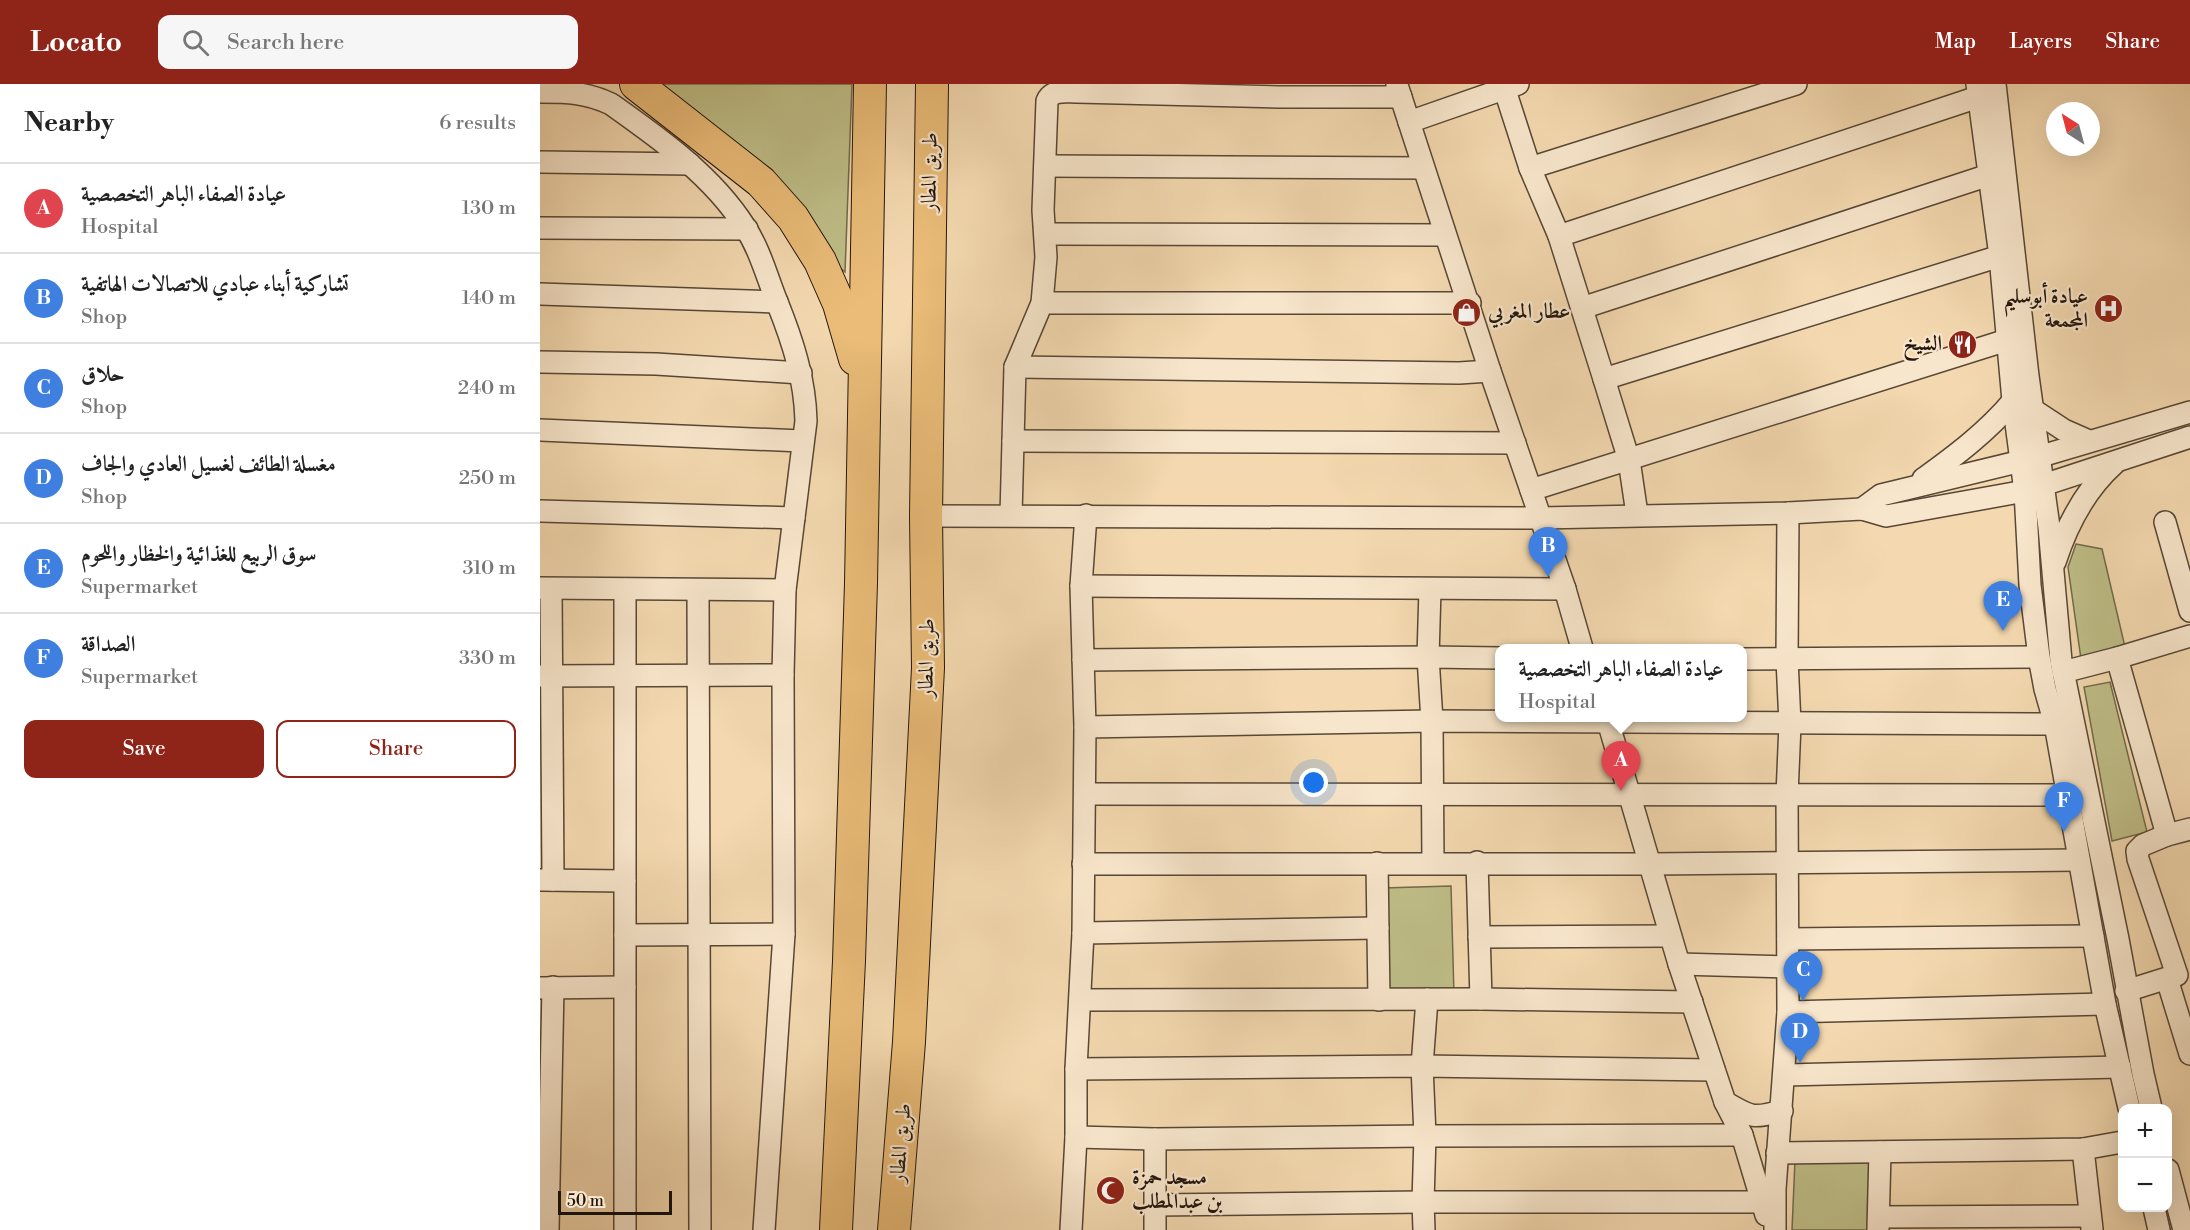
<!DOCTYPE html>
<meta charset="utf-8">
<style>
:root{--surface:#fff;--page:#f6f6f6;--text:#222;--muted:#767676;--line:#e0e0e0;--accent:#8f2418}
body{margin:0;font-family:"Libre Bodoni",Amiri,serif;background:var(--page);color:var(--text)}
.controls{position:absolute;right:18px;bottom:18px;display:grid;overflow:hidden;border-radius:12px;box-shadow:0 6px 24px #0002}
.controls button{width:54px;height:54px;display:grid;place-items:center;padding:0;border:0;border-bottom:2px solid var(--line);background:var(--surface);color:var(--text);font:30px sans-serif}
.compass{position:absolute;left:1506px;top:18px;width:54px;height:54px;border-radius:50%;background:var(--surface);box-shadow:0 6px 24px #0002;rotate:324deg}
.scale{position:absolute;left:18px;bottom:15px;width:114px;box-sizing:border-box;padding-left:6px;border:3px solid #23160d;border-top:0;font-size:16px;line-height:21px;white-space:nowrap;color:#23160d;-webkit-text-stroke:4px #f8e6cc;paint-order:stroke}
.you{position:absolute;left:774px;top:699px;width:21px;height:21px;margin:-15px;border:4px solid #fff;border-radius:50%;background:#1a73e8;box-shadow:0 0 0 9px #1a73e833}
.badge{display:grid;place-items:center;width:39px;height:39px;border-radius:50%;background:var(--accent);color:#fff;font-size:20px;font-weight:700}
.pin{position:absolute;translate:-50% -50px;filter:drop-shadow(0 2px 3px #0008)}
.pin::after{content:'';position:absolute;top:32px;width:21px;height:18px;background:inherit;clip-path:polygon(0 0,100% 0,50% 100%)}
.popup{position:absolute;left:955px;top:560px;width:252px;height:78px;box-sizing:border-box;display:grid;place-content:center;border-radius:12px;background:var(--surface);filter:drop-shadow(0 2px 4px #0005);font-size:20px;white-space:nowrap;color:var(--muted)}
.popup b{font-size:22px;color:var(--text)}
.popup::after{content:'';position:absolute;left:50%;top:100%;margin-left:-12px;border:12px solid transparent;border-top-color:var(--surface)}
.list{margin:0;padding:0;list-style:none}
h2{display:flex;justify-content:space-between;align-items:center;height:78px;margin:0;padding:0 24px;font-size:26px}
h2 small{font-size:20px;font-weight:400;color:var(--muted)}
.list li{display:grid;grid-template-columns:39px 1fr auto;gap:18px;align-items:center;box-sizing:border-box;height:90px;padding:0 24px;border-top:2px solid var(--line)}
.list b{display:block;font-size:22px;white-space:nowrap}
.list p{margin:0;font-size:20px;white-space:nowrap;color:var(--muted)}
.list em{font-size:20px;font-style:normal;color:var(--muted)}
.actions{display:flex;gap:12px;padding:18px 24px}
.actions a{flex:1;padding:14px 0;border:2px solid var(--accent);border-radius:12px;text-align:center;font-size:21px;color:var(--accent)}
.actions .main{background:var(--accent);color:#fff}
.icon{flex:none;width:33px;height:33px;fill:none;stroke:currentColor;stroke-width:2;stroke-linecap:round;stroke-linejoin:round}
.map{position:relative;flex:none;width:1650px;height:1146px;overflow:hidden}
header{display:flex;align-items:center;gap:36px;box-sizing:border-box;height:84px;padding:0 30px;background:var(--accent);color:#fff}
header strong{font-size:28px}
nav{display:flex;gap:33px;margin-inline-start:auto;font-size:21px}
.search{width:420px;height:54px;background:var(--page);display:flex;align-items:center;gap:15px;box-sizing:border-box;padding:0 21px;border-radius:12px;color:var(--muted);font-size:22px}
main{display:flex}
aside{flex:1;background:var(--surface)}
.map>svg:first-child{display:block}
.green{fill:#bfbe88;stroke:#716a4a;stroke-width:1.5}
.lines{fill:none;stroke-linecap:round;stroke-linejoin:round}
.minor-casing{stroke:#574736;stroke-width:24}
.highway-casing{stroke:#23160d;stroke-width:34}
.minor{stroke:#f8e6cc;stroke-width:21}
.highway{stroke:#eabc78;stroke-width:32}
.labels{text-anchor:middle;dominant-baseline:central;stroke-width:4.5;stroke-linejoin:round;paint-order:stroke}
.street-label{font-size:21px;fill:#23160d;stroke:#f8e6cc}
.poi-label{font-size:21px;font-weight:bold;fill:#23160d;stroke:#f8e6cc;text-anchor:end}
</style>
<header>
<strong>Locato</strong>
<div class="search"><svg class="icon" aria-label="search" viewBox="0 0 24 24"><circle cx="10" cy="10" r="6"/><path d="M15 15l6 6"/></svg>Search here</div>
<nav><a>Map</a><a>Layers</a><a>Share</a></nav>
</header>
<main>
<aside>
<h2>Nearby<small>6 results</small></h2>
<ul class="list">
<li><span class="badge" style="background:#e0444e">A</span><div><b>عيادة الصفاء الباهر التخصصية</b><p>Hospital</p></div><em>130 m</em></li>
<li><span class="badge" style="background:#3f7fe0">B</span><div><b>تشاركية أبناء عبادي للاتصالات الهاتفية</b><p>Shop</p></div><em>140 m</em></li>
<li><span class="badge" style="background:#3f7fe0">C</span><div><b>حلاق</b><p>Shop</p></div><em>240 m</em></li>
<li><span class="badge" style="background:#3f7fe0">D</span><div><b>مغسلة الطائف لغسيل العادي والجاف</b><p>Shop</p></div><em>250 m</em></li>
<li><span class="badge" style="background:#3f7fe0">E</span><div><b>سوق الربيع للغذائية والخظار واللحوم</b><p>Supermarket</p></div><em>310 m</em></li>
<li><span class="badge" style="background:#3f7fe0">F</span><div><b>الصداقة</b><p>Supermarket</p></div><em>330 m</em></li>
</ul>
<div class="actions"><a class="main">Save</a><a>Share</a></div>
</aside>
<div class="map">
<svg width="1650" height="1146" viewBox="0 0 1650 1146">
<rect width="100%" height="100%" fill="#f4d9b0"/>
<filter id="stains"><feTurbulence type="fractalNoise" baseFrequency=".00333" numOctaves="4"/><feColorMatrix values="0 0 0 0 .2 0 0 0 0 .09 0 0 0 0 .02 0 0 0 .5 -.17"/></filter>
<radialGradient id="worn" r=".72"><stop offset=".6" stop-color="#630" stop-opacity="0"/><stop offset="1" stop-color="#630" stop-opacity=".3"/></radialGradient>
<g class="green">
<polygon points="111,0 312,0 305,188 289,175"/>
<polygon points="1536,460 1562,465 1585,563 1541,575 1528,483"/>
<polygon points="1570,598 1607,748 1572,757 1544,603"/>
<polygon points="911,802 914,912 846,915 843,804"/>
<polygon points="1333,1073 1332,1146 1252,1146 1255,1076"/>
</g>
<g class="lines">
<defs>
<g id="minor">
<polyline points="963,0 990,84 1019,152 1064,295 1089,376 1097,430"/>
<polyline points="1437,0 1460,172 1473,317 1485,407 1490,501 1499,573 1505,605 1515,640 1565,920 1589,1024"/>
<polyline points="1455,0 1488,292 1509,443 1521,577 1578,855 1603,990 1611,1024"/>
<polyline points="857,1 950,287 1025,505 1042,564"/>
<path d="M0,8c27,0 46,0 71,12 48,34 102,72 134,123 15,23 22,50 32,75 16,40 28,77 29,119l-21,169 -2,85 1,259 -20,296"/>
<polyline points="869,38 978,0"/>
<polyline points="0,78 150,80"/>
<polyline points="505,82 883,84"/>
<polyline points="990,84 1256,0"/>
<polyline points="0,144 207,145"/>
<polyline points="506,150 905,151"/>
<polyline points="1019,152 1438,13"/>
<polyline points="0,210 237,218"/>
<polyline points="502,219 930,219"/>
<polyline points="1042,224 1449,91"/>
<polyline points="0,278 116,280 261,289"/>
<polyline points="475,283 919,289 950,287"/>
<polyline points="1064,295 1460,172"/>
<polyline points="1492,325 1524,346 1549,357"/>
<polyline points="0,346 262,357"/>
<polyline points="473,357 975,359"/>
<path d="M1383,395c32,-23 64,-47 90,-78"/>
<polyline points="991,406 1467,256"/>
<polyline points="1322,425 1341,411 1498,373 1650,328"/>
<polyline points="0,427 254,434"/>
<path d="M471,431l4,-148 27,-64 4,-46 -3,-47 4,-109c5,-12 19,-9 30,-9l202,5h122"/>
<polyline points="386,432 1000,434 1248,429 1322,425 1346,432 1485,407 1650,353"/>
<polyline points="1625,438 1650,527"/>
<path d="M1515,478c12,-37 30,-72 59,-98"/>
<polyline points="541,502 1025,505"/>
<polyline points="0,504 245,506"/>
<polyline points="11,505 13,796"/>
<polyline points="85,505 85,1146"/>
<polyline points="890,505 888,573 892,637 893,779"/>
<polyline points="158,506 160,1146"/>
<polyline points="1577,574 1627,751 1650,745"/>
<polyline points="1202,575 1499,573"/>
<polyline points="543,576 888,573 960,574"/>
<polyline points="1523,588 1577,574 1650,552"/>
<polyline points="0,592 243,591"/>
<polyline points="1067,634 1139,880 1185,1018 1202,1051 1226,1131"/>
<polyline points="545,643 892,637 1515,640"/>
<polyline points="545,710 1528,711"/>
<polyline points="937,778 941,915"/>
<polyline points="837,779 839,916"/>
<polyline points="543,780 1111,780 1539,776"/>
<polyline points="0,796 85,797"/>
<polyline points="543,849 838,844"/>
<polyline points="85,851 244,850"/>
<polyline points="939,853 1130,852"/>
<polyline points="1248,855 1553,852"/>
<polyline points="1139,880 1247,883"/>
<polyline points="1627,895 1650,970"/>
<polyline points="1,904 85,903"/>
<polyline points="1586,907 1637,891 1598,775 1597,767 1603,761 1627,751"/>
<polyline points="540,916 941,915 1152,918"/>
<polyline points="1248,928 1565,920"/>
<polyline points="536,985 882,982 1174,986"/>
<polyline points="1245,991 1580,983"/>
<path d="M1185,1018c26,15 27,17 57,9"/>
<polyline points="536,1053 615,1055 885,1052 1202,1051"/>
<polyline points="615,1055 615,1146"/>
<polyline points="1543,1065 1552,1145"/>
<polyline points="1237,1069 1543,1065 1582,1058"/>
<polyline points="1628,1086 1644,1146"/>
<polyline points="615,1121 883,1118 1222,1118"/>
<polyline points="1614,1124 1619,1146"/>
<polyline points="1339,1133 1550,1132"/>
<polyline points="1338,1145 1340,1068"/>
<polyline points="8,1146 13,903"/>
<polyline points="531,1146 536,1053 536,985 543,849 545,643 541,502 546,431"/>
<polyline points="884,1146 883,1118 885,1052 882,982 887,915"/>
<polyline points="1235,1146 1235,1105 1248,928 1247,711 1250,640 1247,575 1248,429"/>
</g>
<g id="highway">
<polyline points="96,0 221,98 253,134 280,177 299,220 315,275"/>
<polyline points="296,1146 309,877 321,499 330,0"/>
<polyline points="354,1146 369,958 388,584 386,432 392,0"/>
</g>
</defs>
<use href="#minor" class="minor-casing"/>
<use href="#highway" class="highway-casing"/>
<use href="#minor" class="minor"/>
<use href="#highway" class="highway"/>
</g>
<defs>
<symbol id="hospital-disc" viewBox="-11 -11 22 22"><circle r="9.5" fill="#8f2418" stroke="#f8e6cc"/><path d="M-5-5h3v3.5h4V-5h3V5h-3V1.5h-4V5h-3Z" fill="#fff"/></symbol>
<symbol id="shop-disc" viewBox="-11 -11 22 22"><circle r="9.5" fill="#8f2418" stroke="#f8e6cc"/><path d="M-5-2.5h2.3a2.7 3.5 0 0 1 5.4 0H5L5.5 6h-11ZM-1.5-2.5h3a1.5 2.3 0 0 0-3 0Z" fill="#fff"/></symbol>
<symbol id="restaurant-disc" viewBox="-11 -11 22 22"><circle r="9.5" fill="#8f2418" stroke="#f8e6cc"/><path d="M-5-6h1v4h1v-4h1v4h1v-4h1v5L-1.5 .5V6h-2V.5L-5-1ZM5-6V6H3V1.5H1.5Q1.5-4 5-6Z" fill="#fff"/></symbol>
<symbol id="mosque-disc" viewBox="-11 -11 22 22"><circle r="9.5" fill="#8f2418" stroke="#f8e6cc"/><path d="M3.5-4.9A6 6 0 1 0 3.5 4.9A5 5 0 1 1 3.5-4.9Z" fill="#fff"/></symbol>
</defs>
<g fill-rule="evenodd">
<use href="#hospital-disc" x="1552" y="208" width="33" height="33"/>
<use href="#shop-disc" x="910" y="212" width="33" height="33"/>
<use href="#restaurant-disc" x="1406" y="244" width="33" height="33"/>
<use href="#mosque-disc" x="554" y="1090" width="33" height="33"/>
</g>
<g class="labels">
<g class="street-label">
<text transform="translate(390 88) rotate(-89)">طريق المطار</text>
<text transform="translate(387 574) rotate(-89)">طريق المطار</text>
<text transform="translate(361 1059) rotate(-85)">طريق المطار</text>
</g>
<g class="poi-label">
<text x="1548" y="213">عيادة أبوسليم<tspan x="1548" dy="24">المجمعة</tspan></text>
<text x="948" y="228" text-anchor="start">عطار المغربي</text>
<text x="1402" y="260">الشيخ</text>
<text x="592" y="1094" text-anchor="start">مسجد حمزة<tspan x="592" dy="24">بن عبدالمطلب</tspan></text>
</g>
</g>
<rect width="100%" height="100%" filter="url(#stains)"/>
<rect width="100%" height="100%" fill="url(#worn)"/>
</svg>
<div class="controls">
<button>+</button>
<button>−</button>
</div>
<svg class="compass" viewBox="-18 -18 36 36"><path d="M0-13l5 13h-10z" fill="#e53935"/><path d="M0 13l5-13h-10z" fill="#767676"/></svg>
<div class="scale">50 m</div>
<div class="you"></div>
<div class="pin badge" style="left:1081px;top:707px;background:#e0444e">A</div>
<div class="popup"><b>عيادة الصفاء الباهر التخصصية</b>Hospital</div>
<div class="pin badge" style="left:1008px;top:493px;background:#3f7fe0">B</div>
<div class="pin badge" style="left:1263px;top:917px;background:#3f7fe0">C</div>
<div class="pin badge" style="left:1260px;top:979px;background:#3f7fe0">D</div>
<div class="pin badge" style="left:1463px;top:547px;background:#3f7fe0">E</div>
<div class="pin badge" style="left:1524px;top:748px;background:#3f7fe0">F</div>
</div>
</main>
